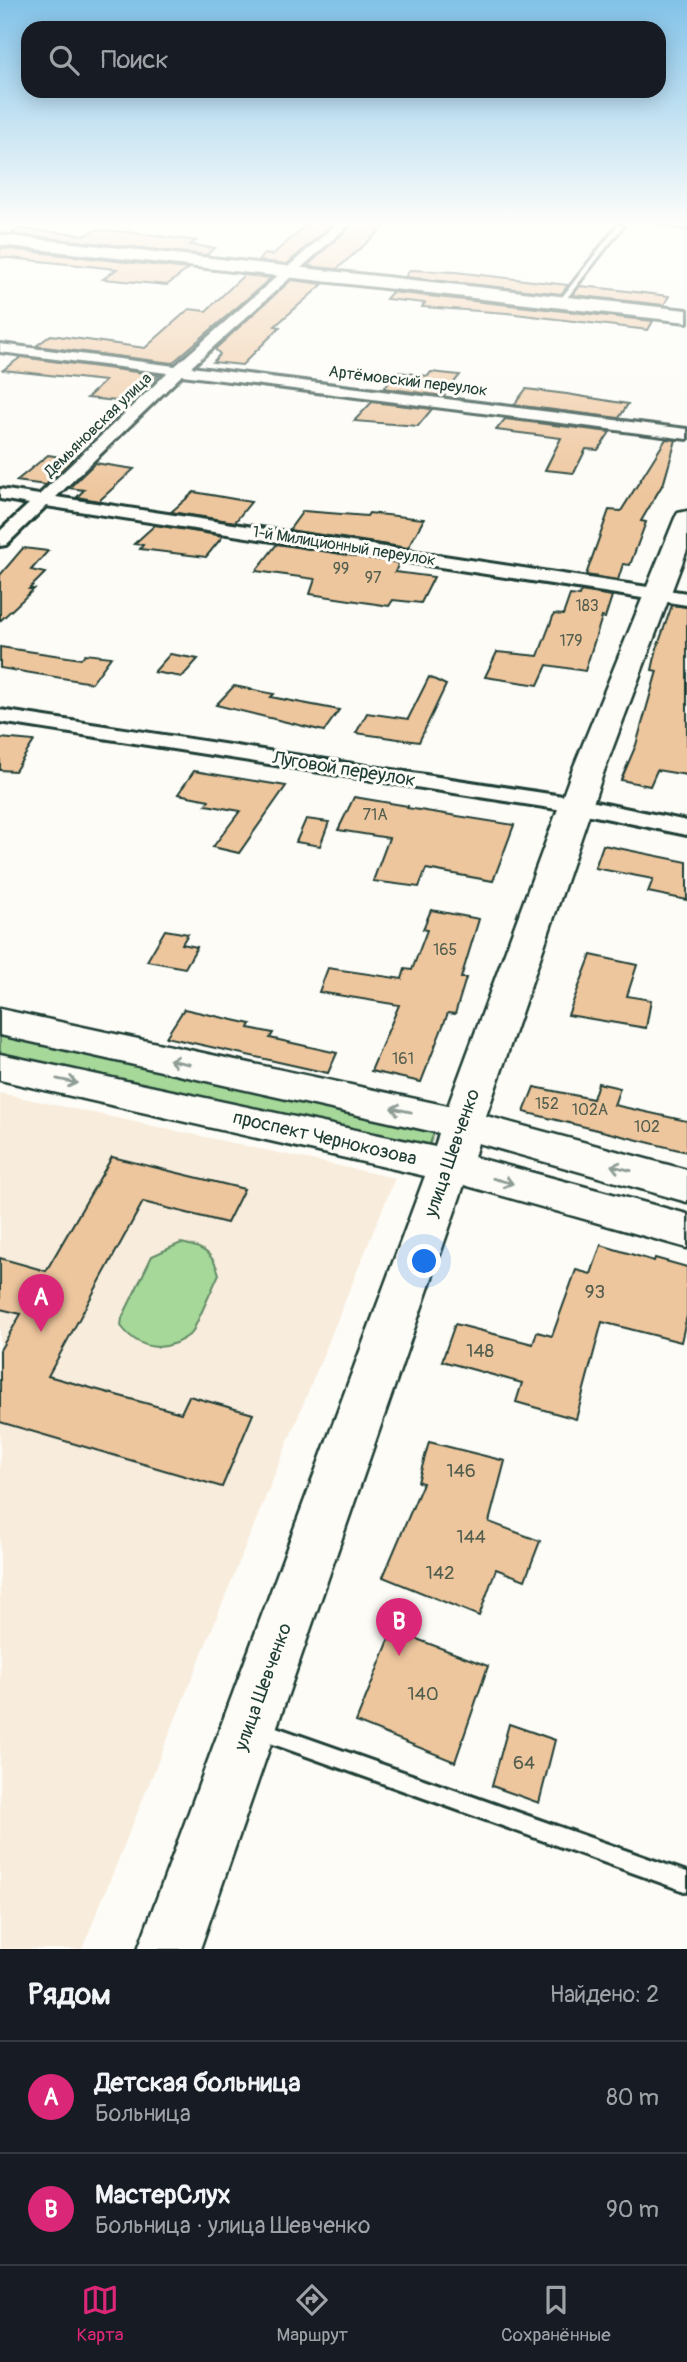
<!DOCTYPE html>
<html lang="ru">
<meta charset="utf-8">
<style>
:root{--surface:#171b24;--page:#20242c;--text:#f1f3f6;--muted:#9ea1a6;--line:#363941;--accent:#db2777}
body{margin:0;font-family:Pangolin,sans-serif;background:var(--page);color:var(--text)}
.you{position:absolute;left:425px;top:1262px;width:24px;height:24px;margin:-18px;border:5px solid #fff;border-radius:50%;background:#1a73e8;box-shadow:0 0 0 10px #1a73e833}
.badge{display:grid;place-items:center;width:46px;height:46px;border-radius:50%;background:var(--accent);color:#fff;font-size:23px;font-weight:700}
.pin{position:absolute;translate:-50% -58px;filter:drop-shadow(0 2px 4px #0008)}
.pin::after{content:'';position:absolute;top:37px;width:24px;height:21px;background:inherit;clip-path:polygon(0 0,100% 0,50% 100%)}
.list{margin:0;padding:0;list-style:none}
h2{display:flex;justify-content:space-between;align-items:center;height:91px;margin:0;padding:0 28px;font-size:30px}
h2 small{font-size:23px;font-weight:400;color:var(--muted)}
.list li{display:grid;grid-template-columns:46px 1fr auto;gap:21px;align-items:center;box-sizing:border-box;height:112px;padding:0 28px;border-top:2px solid var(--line)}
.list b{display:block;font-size:26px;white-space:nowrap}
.list p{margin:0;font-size:23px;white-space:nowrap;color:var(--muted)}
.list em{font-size:23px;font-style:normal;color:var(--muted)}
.icon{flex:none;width:38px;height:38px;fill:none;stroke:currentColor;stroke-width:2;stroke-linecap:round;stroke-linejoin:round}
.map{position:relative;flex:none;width:687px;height:1949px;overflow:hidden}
.search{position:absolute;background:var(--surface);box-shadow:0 4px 18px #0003;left:21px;right:21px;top:21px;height:77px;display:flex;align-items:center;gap:18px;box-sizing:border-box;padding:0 24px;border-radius:21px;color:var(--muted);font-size:26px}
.sheet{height:315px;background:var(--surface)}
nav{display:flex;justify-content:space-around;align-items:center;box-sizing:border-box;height:98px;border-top:2px solid var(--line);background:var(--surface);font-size:19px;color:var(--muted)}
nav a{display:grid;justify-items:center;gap:4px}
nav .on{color:var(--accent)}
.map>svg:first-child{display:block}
.built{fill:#f8ecdc}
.green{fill:#a5d899;stroke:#628a66;stroke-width:2}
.building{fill:#eec69e;stroke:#1f3d34;stroke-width:2}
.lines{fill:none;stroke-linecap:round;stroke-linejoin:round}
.lane-casing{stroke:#1f3d34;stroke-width:6}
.street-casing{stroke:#1f3d34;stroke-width:6}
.secondary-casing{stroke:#1f3d34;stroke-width:5}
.primary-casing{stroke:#1f3d34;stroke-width:6}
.lane{fill:#fdfcf7;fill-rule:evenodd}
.street{fill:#fdfcf7;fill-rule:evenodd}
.secondary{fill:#fdfcf7;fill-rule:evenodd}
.primary{fill:#fdfcf7;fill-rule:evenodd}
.oneway{stroke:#8e9c96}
.labels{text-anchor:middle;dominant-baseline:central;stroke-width:6;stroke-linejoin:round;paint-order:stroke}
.far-street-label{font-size:16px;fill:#1f3d34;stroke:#fdfcf7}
.number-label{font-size:16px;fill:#535f4e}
.street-label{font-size:19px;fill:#1f3d34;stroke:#fdfcf7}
.near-number-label{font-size:19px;fill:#535f4e}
</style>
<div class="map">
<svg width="687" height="1949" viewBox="0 0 687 1949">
<rect width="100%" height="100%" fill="#fdfcf7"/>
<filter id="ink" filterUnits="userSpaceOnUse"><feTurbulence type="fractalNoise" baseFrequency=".0143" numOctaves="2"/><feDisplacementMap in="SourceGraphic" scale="14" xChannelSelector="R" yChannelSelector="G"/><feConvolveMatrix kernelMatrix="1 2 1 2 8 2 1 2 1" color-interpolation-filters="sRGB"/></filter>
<g filter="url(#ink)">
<polygon class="built" points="0,1093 395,1178 82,1949 0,1949"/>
<g class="green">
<polygon points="0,1032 437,1125 428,1148 0,1053"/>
<path d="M181,1243c22,4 32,10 38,31l-27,59c-25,20 -51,19 -71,-7l1,-8 30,-62z"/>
</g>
<g class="building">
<polygon points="310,222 335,222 287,264 258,261 264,254 272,255"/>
<polygon points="355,222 390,222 337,269 307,266"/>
<polygon points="18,229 87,235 95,230 127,232 196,241 190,245 215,248 206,255 11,234"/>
<polygon points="0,248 188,269 167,285 103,279 117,269 0,257"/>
<polygon points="410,270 455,272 568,285 561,294 405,277"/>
<polygon points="244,275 271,278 172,363 36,346 51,335 145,348 189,309 206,311"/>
<polygon points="291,280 323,284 275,326 280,327 242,365 213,362 220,354 215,349"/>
<polygon points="580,286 610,289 669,296 664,305 573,295"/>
<polygon points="392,292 653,321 648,330 507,313 422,307 425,303 386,299"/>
<polygon points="21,357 159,375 127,402 87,398 105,381 3,370"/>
<polygon points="399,372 428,376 431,372 460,375 443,396 384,388"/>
<polygon points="526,389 567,394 628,404 619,418 514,405"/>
<polygon points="372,402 432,409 418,426 354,421"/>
<polygon points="505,419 610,432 598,450 586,449 574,473 545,470 561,438 496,430"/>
<polygon points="666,439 676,440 664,482 641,521 646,522 630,565 623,564 618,580 586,575 609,510 621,511"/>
<polygon points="48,455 73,459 46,485 16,481"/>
<polygon points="95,463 134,469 99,501 77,497 84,490 69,488"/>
<polygon points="194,492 251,502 235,522 171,512"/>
<polygon points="303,511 367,516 369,513 424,519 408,548 289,530"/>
<polygon points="155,525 223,536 206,557 140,549 143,545 134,544"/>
<polygon points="277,544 399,563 395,572 434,577 421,603 393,600 389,606 310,594 315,579 256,571"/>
<polygon points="23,548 48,551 31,570 45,573 29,589 34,589 0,621 0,575"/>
<polygon points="581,591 612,596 605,618 602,617 585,671 547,665 538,685 485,677 497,652 538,656 554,614 563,615 570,595 579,596"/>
<polygon points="672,605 687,607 687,775 657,770 650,786 621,780 636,745 657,671 652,670 657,648"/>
<polygon points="0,647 81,659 85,654 111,657 92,683 0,668"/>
<polygon points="170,654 198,659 182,677 154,672"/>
<polygon points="429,677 446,685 419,742 356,733 367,713 408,719"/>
<polygon points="234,686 274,694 271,697 339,710 324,731 216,705"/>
<polygon points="0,738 34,741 15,771 0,770"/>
<polygon points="194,771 286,786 239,853 213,847 240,811 206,805 209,800 178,794"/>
<polygon points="354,797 408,806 407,808 514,825 493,881 426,869 419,887 373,881 389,838 338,830"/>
<polygon points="306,819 329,822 320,846 296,842"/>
<polygon points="603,845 687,862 687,900 648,892 653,879 595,868"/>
<polygon points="431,910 479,919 461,978 466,978 455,1014 448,1013 421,1082 371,1071 399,1005 319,992 328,968 402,979 405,969 412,970 427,930 423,929"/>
<polygon points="165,930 188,934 182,944 197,947 185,968 147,961"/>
<polygon points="591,955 637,965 627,996 651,1000 646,1028 568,1015"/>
<polygon points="184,1009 251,1024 249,1028 273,1033 270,1038 337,1053 328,1073 166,1037"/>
<polygon points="598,1083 620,1088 614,1105 687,1121 687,1152 524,1112 534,1087 593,1099"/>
<polygon points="112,1157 244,1189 227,1223 143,1202 48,1376 181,1413 189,1396 253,1414 222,1487 0,1422 0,1350 21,1314 0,1309 0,1258 46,1271"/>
<polygon points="601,1245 654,1261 655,1258 687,1267 687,1316 681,1342 602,1322 576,1419 516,1402 522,1383 442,1361 455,1324 533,1344 537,1332 552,1336 576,1270 591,1274"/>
<polygon points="429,1442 505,1461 489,1522 540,1541 525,1580 496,1569 479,1616 383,1577 423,1483 418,1482"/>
<polygon points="393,1630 488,1666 455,1762 356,1722"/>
<polygon points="509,1724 555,1740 539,1803 492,1786"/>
</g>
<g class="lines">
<defs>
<g id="lane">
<polygon points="618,225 623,226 563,303 559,303 559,301"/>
<polygon points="259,1721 687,1872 687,1892 259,1739 252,1737 250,1730 252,1723"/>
</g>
<g id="street">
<polygon points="339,222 352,222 191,367 687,429 687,439 182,375 56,497 687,593 687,605 46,506 6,545 0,546 0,531 29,504 0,499 0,489 39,495 167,373 0,352 0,344 175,366"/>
<polygon points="657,222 687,222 687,229"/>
<polygon points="0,710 576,798 687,821 687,835 576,812 0,722"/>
</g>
<polygon id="secondary" points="687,511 687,550 604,771 486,1116 687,1170 687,1202 478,1143 474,1157 687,1214 687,1248 464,1185 200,1949 138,1949 425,1176 0,1080 0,1054 435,1147 439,1133 0,1035 0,1009 448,1106 572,771 675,518 678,513"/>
<polygon id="primary" points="0,235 687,310 687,322 0,245"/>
</defs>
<use href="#lane" class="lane-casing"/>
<use href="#street" class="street-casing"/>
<use href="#secondary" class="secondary-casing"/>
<use href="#primary" class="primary-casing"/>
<use href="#lane" class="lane"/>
<use href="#street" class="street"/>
<use href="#secondary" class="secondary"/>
<use href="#primary" class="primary"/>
</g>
<defs><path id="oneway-shaft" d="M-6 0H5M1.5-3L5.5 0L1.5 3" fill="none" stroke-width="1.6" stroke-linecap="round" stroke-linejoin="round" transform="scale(1.75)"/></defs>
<g class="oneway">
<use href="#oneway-shaft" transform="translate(179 1062) rotate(-168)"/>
<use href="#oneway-shaft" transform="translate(67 1081) rotate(12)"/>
<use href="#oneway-shaft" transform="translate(401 1110) rotate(-168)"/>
<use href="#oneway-shaft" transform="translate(621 1168) rotate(-165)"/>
<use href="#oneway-shaft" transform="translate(503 1181) rotate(15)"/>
</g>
</g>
<linearGradient id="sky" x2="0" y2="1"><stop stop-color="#82c2e8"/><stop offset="0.45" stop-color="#fefefb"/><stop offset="1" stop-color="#fefefb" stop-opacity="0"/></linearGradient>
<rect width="687" height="495" fill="url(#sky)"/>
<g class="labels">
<g class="far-street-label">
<text transform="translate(408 381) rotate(7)">Артёмовский переулок</text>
<text transform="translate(98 425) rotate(-44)">Демьяновская улица</text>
<text transform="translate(344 546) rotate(9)">1-й Милиционный переулок</text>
</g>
<g class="number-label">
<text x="341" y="569">99</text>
<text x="373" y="578">97</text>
<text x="587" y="606">183</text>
<text x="571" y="641">179</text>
<text x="375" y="815">71А</text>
<text x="445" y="950">165</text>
<text x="403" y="1059">161</text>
<text x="547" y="1104">152</text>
<text x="590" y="1110">102А</text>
<text x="647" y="1127">102</text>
</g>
<g class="street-label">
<text transform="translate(344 769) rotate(9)">Луговой переулок</text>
<text transform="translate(325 1138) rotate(13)">проспект Чернокозова</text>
<text transform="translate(452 1153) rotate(-71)">улица Шевченко</text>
<text transform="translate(263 1687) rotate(-70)">улица Шевченко</text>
</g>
<g class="near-number-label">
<text x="595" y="1292">93</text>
<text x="480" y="1351">148</text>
<text x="461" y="1471">146</text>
<text x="471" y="1537">144</text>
<text x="440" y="1573">142</text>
<text x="423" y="1694">140</text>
<text x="524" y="1763">64</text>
</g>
</g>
</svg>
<div class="you"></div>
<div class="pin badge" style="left:41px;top:1332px">A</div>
<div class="pin badge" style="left:399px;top:1656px">B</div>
<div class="search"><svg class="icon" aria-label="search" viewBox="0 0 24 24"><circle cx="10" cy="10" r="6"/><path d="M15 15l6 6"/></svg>Поиск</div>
</div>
<section class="sheet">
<h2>Рядом<small>Найдено: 2</small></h2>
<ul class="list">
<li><span class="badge">A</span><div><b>Детская больница</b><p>Больница</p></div><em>80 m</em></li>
<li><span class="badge">B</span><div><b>МастерСлух</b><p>Больница · улица Шевченко</p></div><em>90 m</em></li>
</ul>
</section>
<nav>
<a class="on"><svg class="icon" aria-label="map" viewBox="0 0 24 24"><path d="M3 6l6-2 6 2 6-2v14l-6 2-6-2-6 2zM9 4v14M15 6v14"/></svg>Карта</a>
<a><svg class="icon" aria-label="directions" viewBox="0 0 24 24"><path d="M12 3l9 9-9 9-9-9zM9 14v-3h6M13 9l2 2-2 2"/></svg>Маршрут</a>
<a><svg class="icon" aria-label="saved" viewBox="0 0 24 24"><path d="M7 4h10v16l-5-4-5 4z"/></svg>Сохранённые</a>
</nav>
